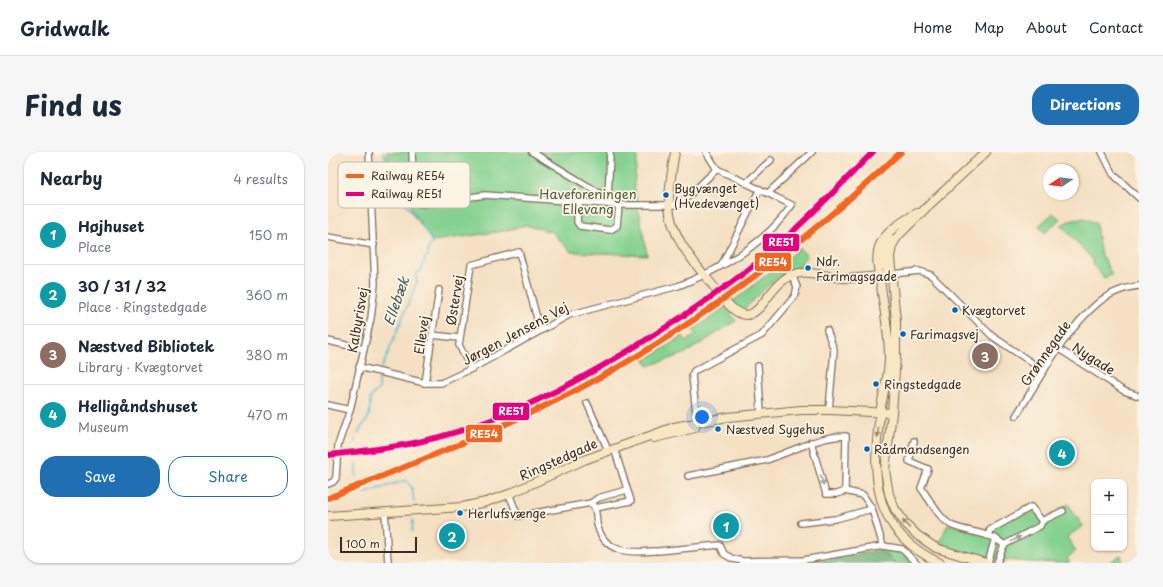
<!DOCTYPE html>
<meta charset="utf-8">
<style>
:root{--surface:#fff;--page:#f6f6f7;--text:#1f2937;--muted:#747a83;--line:#e0e1e3;--accent:#1f6fb2}
body{margin:0;font-family:"Playpen Sans",sans-serif;background:var(--page);color:var(--text)}
.controls{position:absolute;right:12px;bottom:12px;display:grid;overflow:hidden;border-radius:8px;box-shadow:0 1px 3px #0004}
.controls button{width:36px;height:36px;display:grid;place-items:center;padding:0;border:0;border-bottom:1px solid var(--line);background:var(--surface);color:var(--text);font:20px sans-serif}
.compass{position:absolute;left:715px;top:12px;width:36px;height:36px;border-radius:50%;background:var(--surface);box-shadow:0 1px 3px #0004;rotate:257deg}
.scale{position:absolute;left:12px;bottom:10px;width:77px;box-sizing:border-box;padding-left:4px;border:2px solid #3b2a1e;border-top:0;font-size:11px;line-height:14px;white-space:nowrap;color:#3b2a1e;-webkit-text-stroke:3px #fcf5e5;paint-order:stroke}
.you{position:absolute;left:374px;top:265px;width:14px;height:14px;margin:-10px;border:3px solid #fff;border-radius:50%;background:#1a73e8;box-shadow:0 0 0 6px #1a73e833}
.badge{display:grid;place-items:center;width:26px;height:26px;border-radius:50%;background:var(--accent);color:#fff;font-size:13px;font-weight:700}
.pin{position:absolute;translate:-50% -50%;border:2px solid #fff;box-shadow:0 1px 4px #0006}
.list{margin:0;padding:0;list-style:none}
h2{display:flex;justify-content:space-between;align-items:center;height:52px;margin:0;padding:0 16px;font-size:17px}
h2 small{font-size:13px;font-weight:400;color:var(--muted)}
.list li{display:grid;grid-template-columns:26px 1fr auto;gap:12px;align-items:center;box-sizing:border-box;height:60px;padding:0 16px;border-top:1px solid var(--line)}
.list b{display:block;font-size:15px;white-space:nowrap}
.list p{margin:0;font-size:13px;white-space:nowrap;color:var(--muted)}
.list em{font-size:13px;font-style:normal;color:var(--muted)}
.actions{display:flex;gap:8px;padding:12px 16px}
.actions a{flex:1;padding:9px 0;border:1px solid var(--accent);border-radius:16px;text-align:center;font-size:14px;color:var(--accent)}
.actions .main{background:var(--accent);color:#fff}
.map{position:relative;flex:none;width:811px;height:411px;overflow:hidden;border-radius:16px}
header{display:flex;align-items:center;gap:24px;box-sizing:border-box;height:56px;padding:0 20px;background:var(--surface);border-bottom:1px solid var(--line)}
header strong{font-size:19px}
nav{display:flex;gap:22px;margin-inline-start:auto;font-size:14px}
.intro{display:flex;align-items:center;justify-content:space-between;box-sizing:border-box;height:96px;padding:0 24px}
h1{margin:0;font-size:28px}
.button{padding:10px 18px;border-radius:16px;background:var(--accent);color:#fff;font-size:14px;font-weight:700}
main{display:flex;gap:24px;padding:0 24px}
aside{flex:1;background:var(--surface);border-radius:16px;box-shadow:0 1px 3px #0004}
.map>svg:first-child{display:block}
.green{fill:#85d290;stroke:#607e57}
.forest{fill:#6cb47a;stroke:#546f4c}
.lines{fill:none;stroke-linecap:round;stroke-linejoin:round}
.stream{stroke:#4db4cb;stroke-width:1.5}
.secondary-tunnel{stroke:#d0bca2;stroke-width:8;stroke-dasharray:8 4;stroke-linecap:butt}
.street-casing{stroke:#7c6a58;stroke-width:8}
.secondary-casing{stroke:#7c6a58;stroke-width:10}
.street{stroke:#fff;stroke-width:5.5}
.secondary{stroke:#f9e7c3;stroke-width:8}
.rail-1-casing{stroke:#fcf5e5;stroke-width:9}
.rail-2-casing{stroke:#fcf5e5;stroke-width:9}
.rail-1{stroke:#f26522;stroke-width:6}
.rail-2{stroke:#e5007d;stroke-width:6}
.oneway{fill:#9a8870}
.oneway2{fill:#a79f9a}
.bus-dot{fill:#0065bd;stroke:#fcf5e5;stroke-width:1.5}
.labels{text-anchor:middle;dominant-baseline:central;stroke-width:3.5;stroke-linejoin:round;paint-order:stroke}
.bus-label{font-size:12px;fill:#3b2a1e;stroke:#fcf5e5;text-anchor:start}
.park-label{font-size:13px;fill:#515c40;stroke:#fcf5e5}
.street-label{font-size:13px;fill:#3b2a1e;stroke:#fcf5e5}
.water-label{font-size:14px;font-style:italic;fill:#415a5b;stroke:#fcf5e5}
.key{fill:#fcf5e5;stroke:#c2b8a9;stroke-width:1}
.key-label{font-size:11px;fill:#3b2a1e}
.line-badge{stroke:#fcf5e5;stroke-width:1.5}
.badge-label{font-size:11px;text-anchor:middle;font-weight:bold;fill:#fff}
</style>
<header>
<strong>Gridwalk</strong>
<nav><a>Home</a><a>Map</a><a>About</a><a>Contact</a></nav>
</header>
<div class="intro"><h1>Find us</h1><a class="button">Directions</a></div>
<main>
<aside>
<h2>Nearby<small>4 results</small></h2>
<ul class="list">
<li><span class="badge" style="background:#0f9aa8">1</span><div><b>Højhuset</b><p>Place</p></div><em>150 m</em></li>
<li><span class="badge" style="background:#0f9aa8">2</span><div><b>30 / 31 / 32</b><p>Place · Ringstedgade</p></div><em>360 m</em></li>
<li><span class="badge" style="background:#8d6e63">3</span><div><b>Næstved Bibliotek</b><p>Library · Kvægtorvet</p></div><em>380 m</em></li>
<li><span class="badge" style="background:#0f9aa8">4</span><div><b>Helligåndshuset</b><p>Museum</p></div><em>470 m</em></li>
</ul>
<div class="actions"><a class="main">Save</a><a>Share</a></div>
</aside>
<div class="map">
<svg width="811" height="411" viewBox="0 0 811 411">
<rect width="100%" height="100%" fill="#fcf5e5"/>
<filter id="ink" filterUnits="userSpaceOnUse"><feTurbulence type="fractalNoise" baseFrequency=".025" numOctaves="2"/><feDisplacementMap in="SourceGraphic" scale="8" xChannelSelector="R" yChannelSelector="G"/><feConvolveMatrix kernelMatrix="1 2 1 2 8 2 1 2 1" color-interpolation-filters="sRGB"/></filter>
<filter id="wash" filterUnits="userSpaceOnUse"><feTurbulence type="fractalNoise" baseFrequency=".012" numOctaves="4" result="noise"/><feDisplacementMap in="SourceGraphic" scale="16" xChannelSelector="R" yChannelSelector="G"/><feGaussianBlur stdDeviation="0.9" result="paint"/><feColorMatrix in="noise" values="0 0 0 0 0 0 0 0 0 0 0 0 0 0 0 0 0 1.4 0 .05"/><feComposite in="paint" operator="in"/></filter>
<g filter="url(#wash)">
<rect width="100%" height="100%" fill="#f5e0c3"/>
<g class="green">
<polygon points="58,0 310,0 306,33 319,103 243,100 224,80 197,73 176,79 105,89 84,62 79,19 61,18"/>
<polygon points="725,61 732,67 717,81 711,74"/>
<polygon points="756,66 768,71 772,99 784,123 776,126 766,114 764,107 733,73 741,69"/>
<path d="M472,96l7,8 -6,6 5,4c-28,2 -44,28 -64,45l-11,-8z"/>
<polygon points="398,154 408,169 356,202 320,214 317,208 355,184 358,189 368,183 365,178"/>
<path d="M740,352l15,22 -16,11 9,14 -9,7 3,5c-46,0 -88,-3 -132,-17l10,-22 32,9 50,-28 12,16z"/>
<polygon points="568,397 578,403 585,411 568,411 551,398"/>
<polygon points="793,403 795,411 781,411"/>
</g>
<polygon class="forest" points="551,398 568,411 482,411"/>
<g class="lines">
<g class="stream">
<polyline points="55,0 67,28 69,41 88,65"/>
<polyline points="54,216 89,130 87,122 93,119 97,106 100,104 100,97 104,90 92,70"/>
<path d="M30,282c2,-7 7,-10 10,-16 4,-8 -1,-19 6,-25 2,-1 4,-2 5,-4v-11"/>
<polyline points="27,290 27,287"/>
<polyline points="28,311 28,325"/>
<polyline points="35,342 78,328 84,336 86,350"/>
<polyline points="84,379 85,368"/>
</g>
</g>
</g>
<g filter="url(#ink)">
<g class="lines">
<polyline class="secondary-tunnel" points="386,135 400,152"/>
<defs>
<g id="street">
<polyline points="84,0 86,45 90,51 93,52 157,43 291,53 349,53 353,51 389,17"/>
<polyline points="204,0 291,53 289,74 282,78 252,74 249,70 250,50"/>
<polyline points="774,0 785,22 811,46"/>
<polyline points="418,31 443,8"/>
<polyline points="440,41 484,0"/>
<polyline points="280,47 282,0"/>
<polyline points="0,85 46,93"/>
<polyline points="394,112 432,37"/>
<polyline points="564,122 591,119 603,123 664,184 716,219"/>
<polyline points="499,178 506,198 501,258"/>
<polyline points="104,183 131,186"/>
<polyline points="0,189 36,197"/>
<polyline points="731,197 796,239 811,244"/>
<polyline points="430,214 433,261"/>
<path d="M31,215l66,16h16l30,-14 98,-54 109,-29c44,-17 87,-42 114,-81l-75,-36 -11,-17"/>
<polyline points="143,217 131,193 143,113 191,100 210,170 213,177"/>
<polyline points="97,231 111,138"/>
<polyline points="259,251 280,298"/>
<polyline points="0,253 22,258"/>
<path d="M688,264c24,-38 49,-86 83,-114 11,-9 27,-15 40,-16"/>
<polyline points="369,271 364,223 366,219 434,183 467,144 469,135 464,123"/>
<path d="M586,289l-5,20 19,8 -7,19c9,12 19,32 32,38 17,7 38,6 51,19"/>
<path d="M360,324l79,-16 41,-16c13,-5 23,-8 38,-8l-1,55 -8,3h-11l-15,-52"/>
<polyline points="0,332 5,330 8,326 10,293 22,258 36,197 43,166 47,132 41,0"/>
<polyline points="517,339 535,343 544,357"/>
<path d="M181,342l9,22 73,-13c6,5 5,14 6,21 7,30 33,29 58,27"/>
<polyline points="263,351 270,346 299,338"/>
<polyline points="267,356 303,349 286,296"/>
<polyline points="57,360 60,411"/>
<polyline points="714,369 735,359"/>
<polyline points="473,371 507,367 544,357 555,394"/>
<polyline points="660,384 662,378 703,355 714,369"/>
<polyline points="330,399 392,393 396,402 405,407 415,409 476,408 555,394 574,397 588,411"/>
<polyline points="660,411 667,386"/>
<polyline points="669,411 676,393 712,374 714,369"/>
</g>
<g id="secondary">
<path d="M347,0c-3,17 -6,35 -6,52 1,33 25,58 45,83"/>
<polyline points="658,0 600,54 570,84 564,94 562,105 568,169 568,205 564,261 557,318 561,342 567,357 577,371 589,383 608,396 658,411"/>
<path d="M589,61c-14,8 -32,18 -38,34 -4,11 0,26 2,39 3,23 8,48 8,72 0,19 -7,37 -9,56 -9,65 -7,118 60,149"/>
<path d="M562,87c-6,12 -10,25 1,35"/>
<path d="M400,152c30,33 36,-18 64,-29 17,-6 34,2 51,3 17,1 33,-2 49,-4"/>
<polyline points="326,286 367,276"/>
<polyline points="0,364 134,355 158,350 181,342 256,308 346,275 400,265 473,258 501,258 564,261"/>
</g>
</defs>
<use href="#street" class="street-casing"/>
<use href="#secondary" class="secondary-casing"/>
<use href="#street" class="street"/>
<use href="#secondary" class="secondary"/>
<defs>
<path id="rail-1" d="M0,346c81,-33 164,-65 243,-105 122,-63 230,-147 330,-241"/>
<path id="rail-2" d="M0,303c29,-3 57,-6 86,-12 81,-17 157,-57 227,-100 45,-28 89,-57 129,-91 36,-31 69,-66 103,-100"/>
</defs>
<use href="#rail-1" class="rail-1-casing"/>
<use href="#rail-2" class="rail-2-casing"/>
<use href="#rail-1" class="rail-1"/>
<use href="#rail-2" class="rail-2"/>
</g>
<defs><path id="oneway-solid" d="M-6-.8H1V-3.2L6.5 0L1 3.2V.8H-6Z"/></defs>
<g class="oneway">
<use href="#oneway-solid" transform="translate(550 280) rotate(95)"/>
<use href="#oneway-solid" transform="translate(578 372) rotate(-130)"/>
</g>
<g class="oneway2">
<use href="#oneway-solid" transform="translate(494 328) rotate(73)"/>
<use href="#oneway-solid" transform="translate(688 387) rotate(-29)"/>
</g>
</g>
<g class="bus-dot">
<circle cx="338" cy="43" r="3.5"/>
<circle cx="480" cy="116" r="3.5"/>
<circle cx="627" cy="158" r="3.5"/>
<circle cx="575" cy="182" r="3.5"/>
<circle cx="548" cy="232" r="3.5"/>
<circle cx="390" cy="277" r="3.5"/>
<circle cx="539" cy="297" r="3.5"/>
<circle cx="132" cy="361" r="3.5"/>
</g>
<g class="labels">
<g class="bus-label">
<text x="346" y="36">Bygvænget<tspan x="346" dy="15">(Hvedevænget)</tspan></text>
<text x="488" y="109">Ndr.<tspan x="488" dy="15">Farimagsgade</tspan></text>
<text x="634" y="158">Kvægtorvet</text>
<text x="582" y="182">Farimagsvej</text>
<text x="556" y="232">Ringstedgade</text>
<text x="398" y="277">Næstved Sygehus</text>
<text x="546" y="297">Rådmandsengen</text>
<text x="140" y="361">Herlufsvænge</text>
</g>
<g class="park-label">
<text x="260" y="41">Haveforeningen<tspan x="260" dy="15">Ellevang</tspan></text>
</g>
<g class="street-label">
<text transform="translate(126 148) rotate(-81)">Østervej</text>
<text transform="translate(29 168) rotate(-80)">Kalbyrisvej</text>
<text transform="translate(187 181) rotate(-28)">Jørgen Jensens Vej</text>
<text transform="translate(93 183) rotate(-81)">Ellevej</text>
<text transform="translate(717 201) rotate(-55)">Grønnegade</text>
<text transform="translate(766 206) rotate(33)">Nygade</text>
<text transform="translate(230 307) rotate(-24)">Ringstedgade</text>
</g>
<g class="water-label">
<text transform="translate(68 149) rotate(-71)">Ellebæk</text>
</g>
</g>
<rect x="10" y="10" width="132" height="46" rx="6" class="key"/>
<rect x="18" y="22" width="18" height="4" fill="#f26522"/>
<rect x="18" y="40" width="18" height="4" fill="#e5007d"/>
<g class="key-label">
<text x="43" y="28">Railway RE54</text>
<text x="43" y="46">Railway RE51</text>
</g>
<g class="line-badge">
<rect x="434" y="81" width="38" height="19" rx="4" fill="#e5007d"/>
<rect x="426" y="100" width="38" height="20" rx="4" fill="#f26522"/>
<rect x="164" y="250" width="38" height="19" rx="4" fill="#e5007d"/>
<rect x="137" y="272" width="38" height="19" rx="4" fill="#f26522"/>
</g>
<g class="badge-label">
<text x="453" y="94">RE51</text>
<text x="445" y="114">RE54</text>
<text x="183" y="263">RE51</text>
<text x="156" y="286">RE54</text>
</g>
</svg>
<div class="controls">
<button>+</button>
<button>−</button>
</div>
<svg class="compass" viewBox="-18 -18 36 36"><path d="M0-13l5 13h-10z" fill="#e53935"/><path d="M0 13l5-13h-10z" fill="#747a83"/></svg>
<div class="scale">100 m</div>
<div class="you"></div>
<div class="pin badge" style="left:398px;top:374px;background:#0f9aa8">1</div>
<div class="pin badge" style="left:124px;top:384px;background:#0f9aa8">2</div>
<div class="pin badge" style="left:657px;top:204px;background:#8d6e63">3</div>
<div class="pin badge" style="left:734px;top:301px;background:#0f9aa8">4</div>
</div>
</main>
